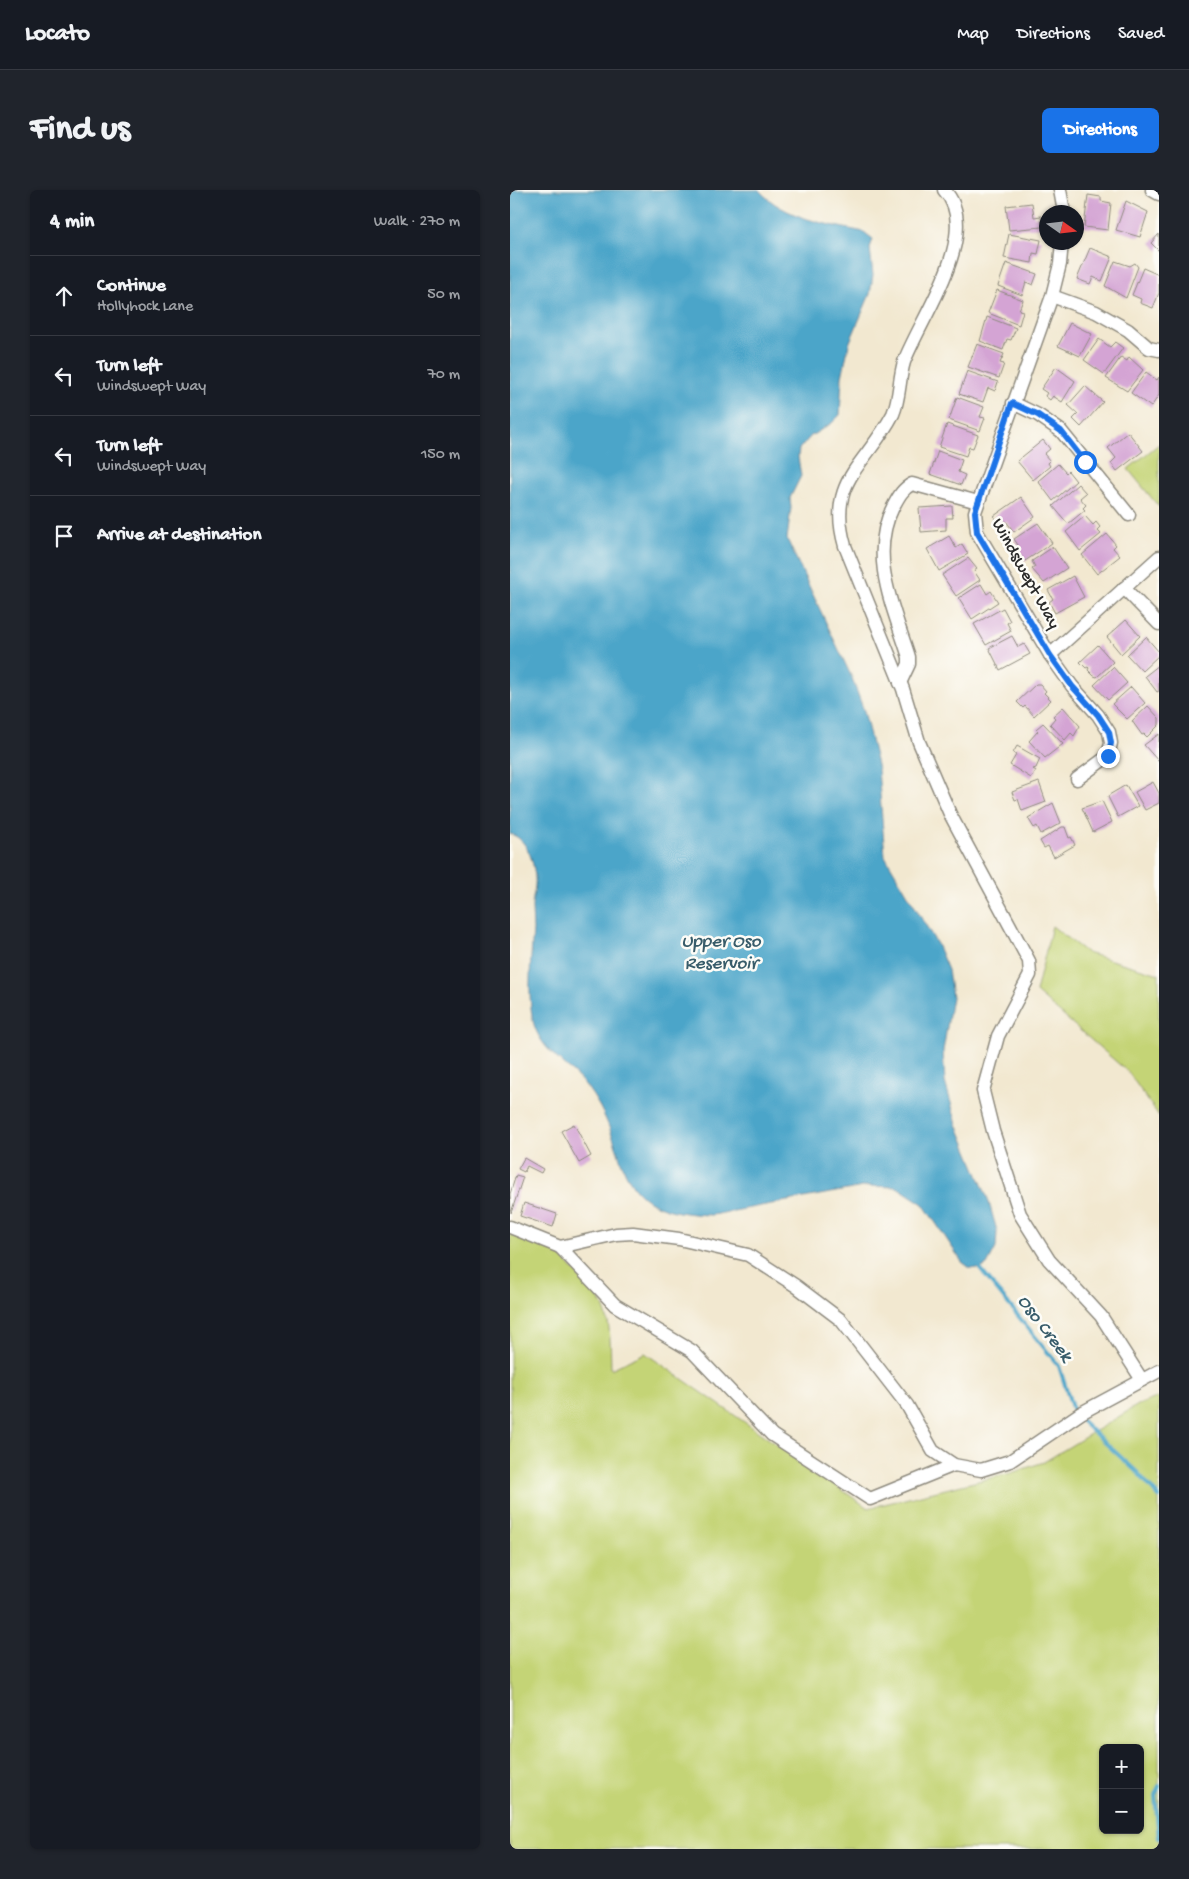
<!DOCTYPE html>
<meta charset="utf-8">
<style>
:root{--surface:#171b24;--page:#20242c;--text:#f1f3f6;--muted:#9ea1a6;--line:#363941;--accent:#1a73e8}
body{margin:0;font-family:"Gochi Hand",sans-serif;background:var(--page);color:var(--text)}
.controls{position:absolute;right:15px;bottom:15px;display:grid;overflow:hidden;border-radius:8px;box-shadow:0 1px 4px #0004}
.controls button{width:45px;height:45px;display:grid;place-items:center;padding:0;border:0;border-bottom:1px solid var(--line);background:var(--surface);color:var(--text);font:25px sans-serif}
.compass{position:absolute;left:529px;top:15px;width:45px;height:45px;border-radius:50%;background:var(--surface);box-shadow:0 1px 4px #0004;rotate:104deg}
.stop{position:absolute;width:15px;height:15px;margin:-11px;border:4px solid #1a73e8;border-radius:50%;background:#fff}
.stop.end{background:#1a73e8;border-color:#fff;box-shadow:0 1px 5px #0008}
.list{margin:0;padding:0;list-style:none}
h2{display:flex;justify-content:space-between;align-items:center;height:65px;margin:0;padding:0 20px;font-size:21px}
h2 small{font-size:16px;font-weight:400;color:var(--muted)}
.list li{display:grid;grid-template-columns:32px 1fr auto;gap:15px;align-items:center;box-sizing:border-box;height:80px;padding:0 20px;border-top:1px solid var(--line)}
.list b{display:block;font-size:19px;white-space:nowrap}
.list p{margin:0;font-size:16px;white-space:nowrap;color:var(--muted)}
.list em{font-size:16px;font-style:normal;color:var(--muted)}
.icon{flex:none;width:28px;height:28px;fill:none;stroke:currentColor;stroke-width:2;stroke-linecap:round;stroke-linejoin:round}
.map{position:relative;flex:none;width:649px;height:1659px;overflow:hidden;border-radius:8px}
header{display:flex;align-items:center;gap:30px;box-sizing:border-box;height:70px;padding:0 25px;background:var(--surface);border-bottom:1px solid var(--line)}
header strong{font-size:24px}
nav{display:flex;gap:28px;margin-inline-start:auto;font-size:18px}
.intro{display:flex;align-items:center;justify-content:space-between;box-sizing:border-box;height:120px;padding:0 30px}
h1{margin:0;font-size:35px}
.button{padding:12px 22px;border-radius:8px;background:var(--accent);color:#fff;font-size:18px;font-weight:700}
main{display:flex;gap:30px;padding:0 30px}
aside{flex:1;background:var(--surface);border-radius:8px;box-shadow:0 1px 4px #0004}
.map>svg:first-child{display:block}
.green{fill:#c4d476;stroke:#788050;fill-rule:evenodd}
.water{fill:#4ca5c9;stroke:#3c687a}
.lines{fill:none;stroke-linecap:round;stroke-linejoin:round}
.stream{stroke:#4ca5c9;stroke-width:4}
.building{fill:#d4a4d4}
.minor-casing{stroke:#8e8a7e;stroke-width:15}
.minor{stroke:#fff;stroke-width:12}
.route{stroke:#1a73e8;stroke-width:6}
.labels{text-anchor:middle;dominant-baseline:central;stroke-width:5;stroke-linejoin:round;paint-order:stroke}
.street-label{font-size:18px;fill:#2b2b2b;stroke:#fdfcf7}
.water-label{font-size:19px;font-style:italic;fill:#385c6a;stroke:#fdfcf7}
</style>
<header>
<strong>Locato</strong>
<nav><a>Map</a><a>Directions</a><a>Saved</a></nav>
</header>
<div class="intro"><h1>Find us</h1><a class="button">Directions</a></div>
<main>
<aside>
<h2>4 min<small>Walk · 270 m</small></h2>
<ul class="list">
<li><svg class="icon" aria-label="ahead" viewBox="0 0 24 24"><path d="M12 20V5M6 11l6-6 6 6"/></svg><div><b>Continue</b><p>Hollyhock Lane</p></div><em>50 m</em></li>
<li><svg class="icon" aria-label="left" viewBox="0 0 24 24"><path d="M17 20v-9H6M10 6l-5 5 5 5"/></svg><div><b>Turn left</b><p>Windswept Way</p></div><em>70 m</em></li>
<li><svg class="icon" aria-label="left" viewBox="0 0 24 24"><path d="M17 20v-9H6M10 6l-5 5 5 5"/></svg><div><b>Turn left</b><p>Windswept Way</p></div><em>150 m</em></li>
<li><svg class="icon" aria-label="arrive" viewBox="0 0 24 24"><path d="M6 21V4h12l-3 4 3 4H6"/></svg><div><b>Arrive at destination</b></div></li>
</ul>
</aside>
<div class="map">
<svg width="649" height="1659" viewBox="0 0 649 1659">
<rect width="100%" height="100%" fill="#fdfcf7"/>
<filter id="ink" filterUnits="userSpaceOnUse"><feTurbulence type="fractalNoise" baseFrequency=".02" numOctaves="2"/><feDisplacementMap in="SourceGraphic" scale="10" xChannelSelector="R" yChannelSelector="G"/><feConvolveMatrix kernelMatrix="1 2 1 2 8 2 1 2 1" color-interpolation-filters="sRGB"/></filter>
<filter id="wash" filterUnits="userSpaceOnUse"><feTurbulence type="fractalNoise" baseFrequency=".0096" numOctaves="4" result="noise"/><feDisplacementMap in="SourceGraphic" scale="20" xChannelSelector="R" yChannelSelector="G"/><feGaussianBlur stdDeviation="1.12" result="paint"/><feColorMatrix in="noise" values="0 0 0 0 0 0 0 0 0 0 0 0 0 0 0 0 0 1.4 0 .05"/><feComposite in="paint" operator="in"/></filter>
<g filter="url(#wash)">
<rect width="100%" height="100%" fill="#f2e8d0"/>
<g class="green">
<polygon points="649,254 649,317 618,279"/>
<polygon points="542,736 577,763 649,784 649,926 618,882 526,802"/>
<path d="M0,1044l45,16 42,45c15,23 13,48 14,74l34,-16 223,155 143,-35 33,-11 94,-57 21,-8v452h-649zM593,1558h37v82h-37z"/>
</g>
<path class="water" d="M0,0h249c26,29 68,34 105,42l9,7 -3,9 3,27 -3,19 -21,50 -7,33 -2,38 -8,8 -21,13 -12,13 -1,8 3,19 -11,22 1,10 -4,31 65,139 12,33 14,58 7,87 52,88 11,26 4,27 -9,54 2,31 12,42 31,75 9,32 -1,17 -9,17 -7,4 -10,-1 -8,-6 -39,-58 -26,-17 -29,-1 -156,29c-109,-2 -77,-62 -123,-125 -18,-25 -48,-36 -56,-69 -6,-29 -2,-62 0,-91 0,-7 -1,-15 -1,-22 0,-10 4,-20 3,-30 -1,-16 -8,-40 -25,-44z"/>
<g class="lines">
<g class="stream">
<polyline points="470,1079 549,1176 564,1224 628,1283 649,1307"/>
<polyline points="649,1596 645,1605 649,1648"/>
</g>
</g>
<g id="blocks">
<g class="building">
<polygon points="578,5 591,7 591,11 601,13 598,40 574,37"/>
<polygon points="616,11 638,22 630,47 606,40"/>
<polygon points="522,13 524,27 531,26 532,37 499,40 496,16"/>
<polygon points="499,44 531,50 528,64 523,63 522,73 494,68"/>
<polygon points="649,44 649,61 641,53"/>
<polygon points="580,58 602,67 592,91 583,87 580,94 567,89"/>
<polygon points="605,71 620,76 625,73 628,77 616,108 595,96"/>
<polygon points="496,73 527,84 523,95 516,92 512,105 488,96"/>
<polygon points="633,78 649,85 649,103 643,118 630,113 631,109 622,105"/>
<polygon points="487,100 513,110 509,120 513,121 509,135 478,123"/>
<polygon points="477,127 506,138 501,150 497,149 493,160 470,151"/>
<polygon points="560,133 582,144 570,166 548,156"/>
<polygon points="589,149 600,157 605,152 613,158 594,184 574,170"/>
<polygon points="467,154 494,164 490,173 494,174 489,188 458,177"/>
<polygon points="611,167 617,171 619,167 633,180 617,201 596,188"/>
<polygon points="546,177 565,191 552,212 543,206 540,210 535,206 537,203 531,199"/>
<polygon points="457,181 488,192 485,201 478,198 473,212 449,204"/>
<polygon points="636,182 647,190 649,187 649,205 641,217 621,203"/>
<polygon points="575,196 593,212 571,237 563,229 568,224 558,215"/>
<polygon points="447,207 474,217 470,227 475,228 470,241 439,230"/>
<polygon points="437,234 468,245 463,258 459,257 456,266 429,257"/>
<polygon points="618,242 633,261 607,281 601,273 606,268 598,258"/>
<polygon points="533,250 540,259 534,264 540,271 538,273 540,276 523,290 507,271"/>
<polygon points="428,261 452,270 448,282 455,285 451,295 420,284"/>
<polygon points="548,274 556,283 558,281 566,291 543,311 528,291"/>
<polygon points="568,294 576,303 570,308 576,315 573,318 575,320 558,334 543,316"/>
<polygon points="511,307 525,327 504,342 496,331 490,335 484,326"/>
<polygon points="442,316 443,328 436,328 436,340 411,342 409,318"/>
<polygon points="575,326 583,335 586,332 590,337 587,340 591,344 570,361 556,342"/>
<polygon points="528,333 542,353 515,371 506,360 510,358 504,349"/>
<polygon points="597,344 606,355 603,358 610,366 587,384 572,365"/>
<polygon points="439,346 446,358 452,354 458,364 429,381 417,359"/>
<polygon points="543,357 557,378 534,393 522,379 525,377 522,371"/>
<polygon points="458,368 467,379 464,381 470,390 446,406 432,385"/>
<polygon points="563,386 574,407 545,423 539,412 543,409 538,400"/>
<polygon points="471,394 477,404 481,401 488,412 462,429 449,408"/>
<polygon points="493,418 500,431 497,433 501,441 476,455 464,434"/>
<polygon points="616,430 630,446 611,464 597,447"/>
<polygon points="502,446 508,457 514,454 520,464 490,480 479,458"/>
<polygon points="636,447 649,462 649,465 632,481 617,465"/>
<polygon points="588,455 603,472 587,487 584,486 578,480 579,478 578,477 576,478 570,472"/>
<polygon points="649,475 649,501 647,502 635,486"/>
<polygon points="603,477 617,493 598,510 584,495"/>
<polygon points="526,494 530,494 536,501 534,503 541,510 524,526 515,516 513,518 507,512"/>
<polygon points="621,497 635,513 617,529 602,514"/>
<polygon points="638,516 649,528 649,535 637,547 634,544 632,545 622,531"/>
<polygon points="553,517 570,536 564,546 561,543 555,550 540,534 545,528 543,526"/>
<polygon points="533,533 553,554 535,568 519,551 528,541 526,539"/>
<polygon points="649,544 649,572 634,555"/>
<polygon points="507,556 530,569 526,578 523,579 526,581 521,588 500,575 506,565 503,563"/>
<polygon points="529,592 536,612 512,621 508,609 505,610 502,602"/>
<polygon points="643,592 649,603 649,613 635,620 625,602"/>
<polygon points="616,595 628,616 608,627 598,607 599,605"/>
<polygon points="592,611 602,632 583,642 572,618"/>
<polygon points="543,613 551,633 531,644 527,636 524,638 518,628"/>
<polygon points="552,637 555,637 559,648 561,647 565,655 544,667 538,656 534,658 530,651"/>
<polygon points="64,934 81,966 69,973 51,941"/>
<polygon points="14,968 33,979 31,983 17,976 14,982 8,979"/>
<polygon points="6,985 13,987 1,1023 0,1004"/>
<polygon points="14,1013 47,1024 43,1037 10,1026"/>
</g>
</g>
</g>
<g filter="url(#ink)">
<use href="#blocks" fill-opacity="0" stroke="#8e8a7e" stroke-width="1"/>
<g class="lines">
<defs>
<g id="minor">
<path d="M434,0c40,41 -24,129 -40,172 -5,16 -4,36 -11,52 -27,52 -67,66 -48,132l58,143 16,53 31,72 79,147 1,14 -32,61 -15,55 10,40 27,83 29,46 52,56 41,64"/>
<polyline points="550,0 554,22"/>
<polyline points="642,0 649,4"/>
<polyline points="552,52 550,74 542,106 465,322 467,342 540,465 562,496 588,525 599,542 601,553 598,566 567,589"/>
<polyline points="542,106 586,122 618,140 639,158 649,160"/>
<polyline points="503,213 528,225 551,241 619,325"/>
<polyline points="614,398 649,434"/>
<polyline points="540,465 649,367"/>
<path d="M390,493l9,-19v-7c-15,-48 -41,-101 -16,-150 5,-9 9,-18 19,-23l66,18"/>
<polyline points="0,1037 50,1057 106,1044 123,1043 169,1049 238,1065 286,1096 331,1130 397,1215 423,1261 444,1275 471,1280 500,1271 571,1223 649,1181"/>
<polyline points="50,1057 105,1115 182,1161 262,1245 360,1309 444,1275"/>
</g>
</defs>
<use href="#minor" class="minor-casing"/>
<use href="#minor" class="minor"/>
</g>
</g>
<g class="lines" filter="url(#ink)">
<polyline class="route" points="575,272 551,241 528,225 502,213 465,322 467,342 540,465 562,496 588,525 599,542 601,553 598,566"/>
</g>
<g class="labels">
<g class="street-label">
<text transform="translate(515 384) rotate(61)">Windswept Way</text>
</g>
<g class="water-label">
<text x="211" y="752">Upper Oso<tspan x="211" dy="22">Reservoir</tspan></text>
<text transform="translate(534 1139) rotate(53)">Oso Creek</text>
</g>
</g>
</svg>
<div class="controls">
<button>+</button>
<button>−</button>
</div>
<svg class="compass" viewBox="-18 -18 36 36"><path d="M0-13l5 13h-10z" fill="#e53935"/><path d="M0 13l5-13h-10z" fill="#9ea1a6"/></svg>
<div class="stop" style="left:575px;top:272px"></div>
<div class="stop end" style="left:598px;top:566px"></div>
</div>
</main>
